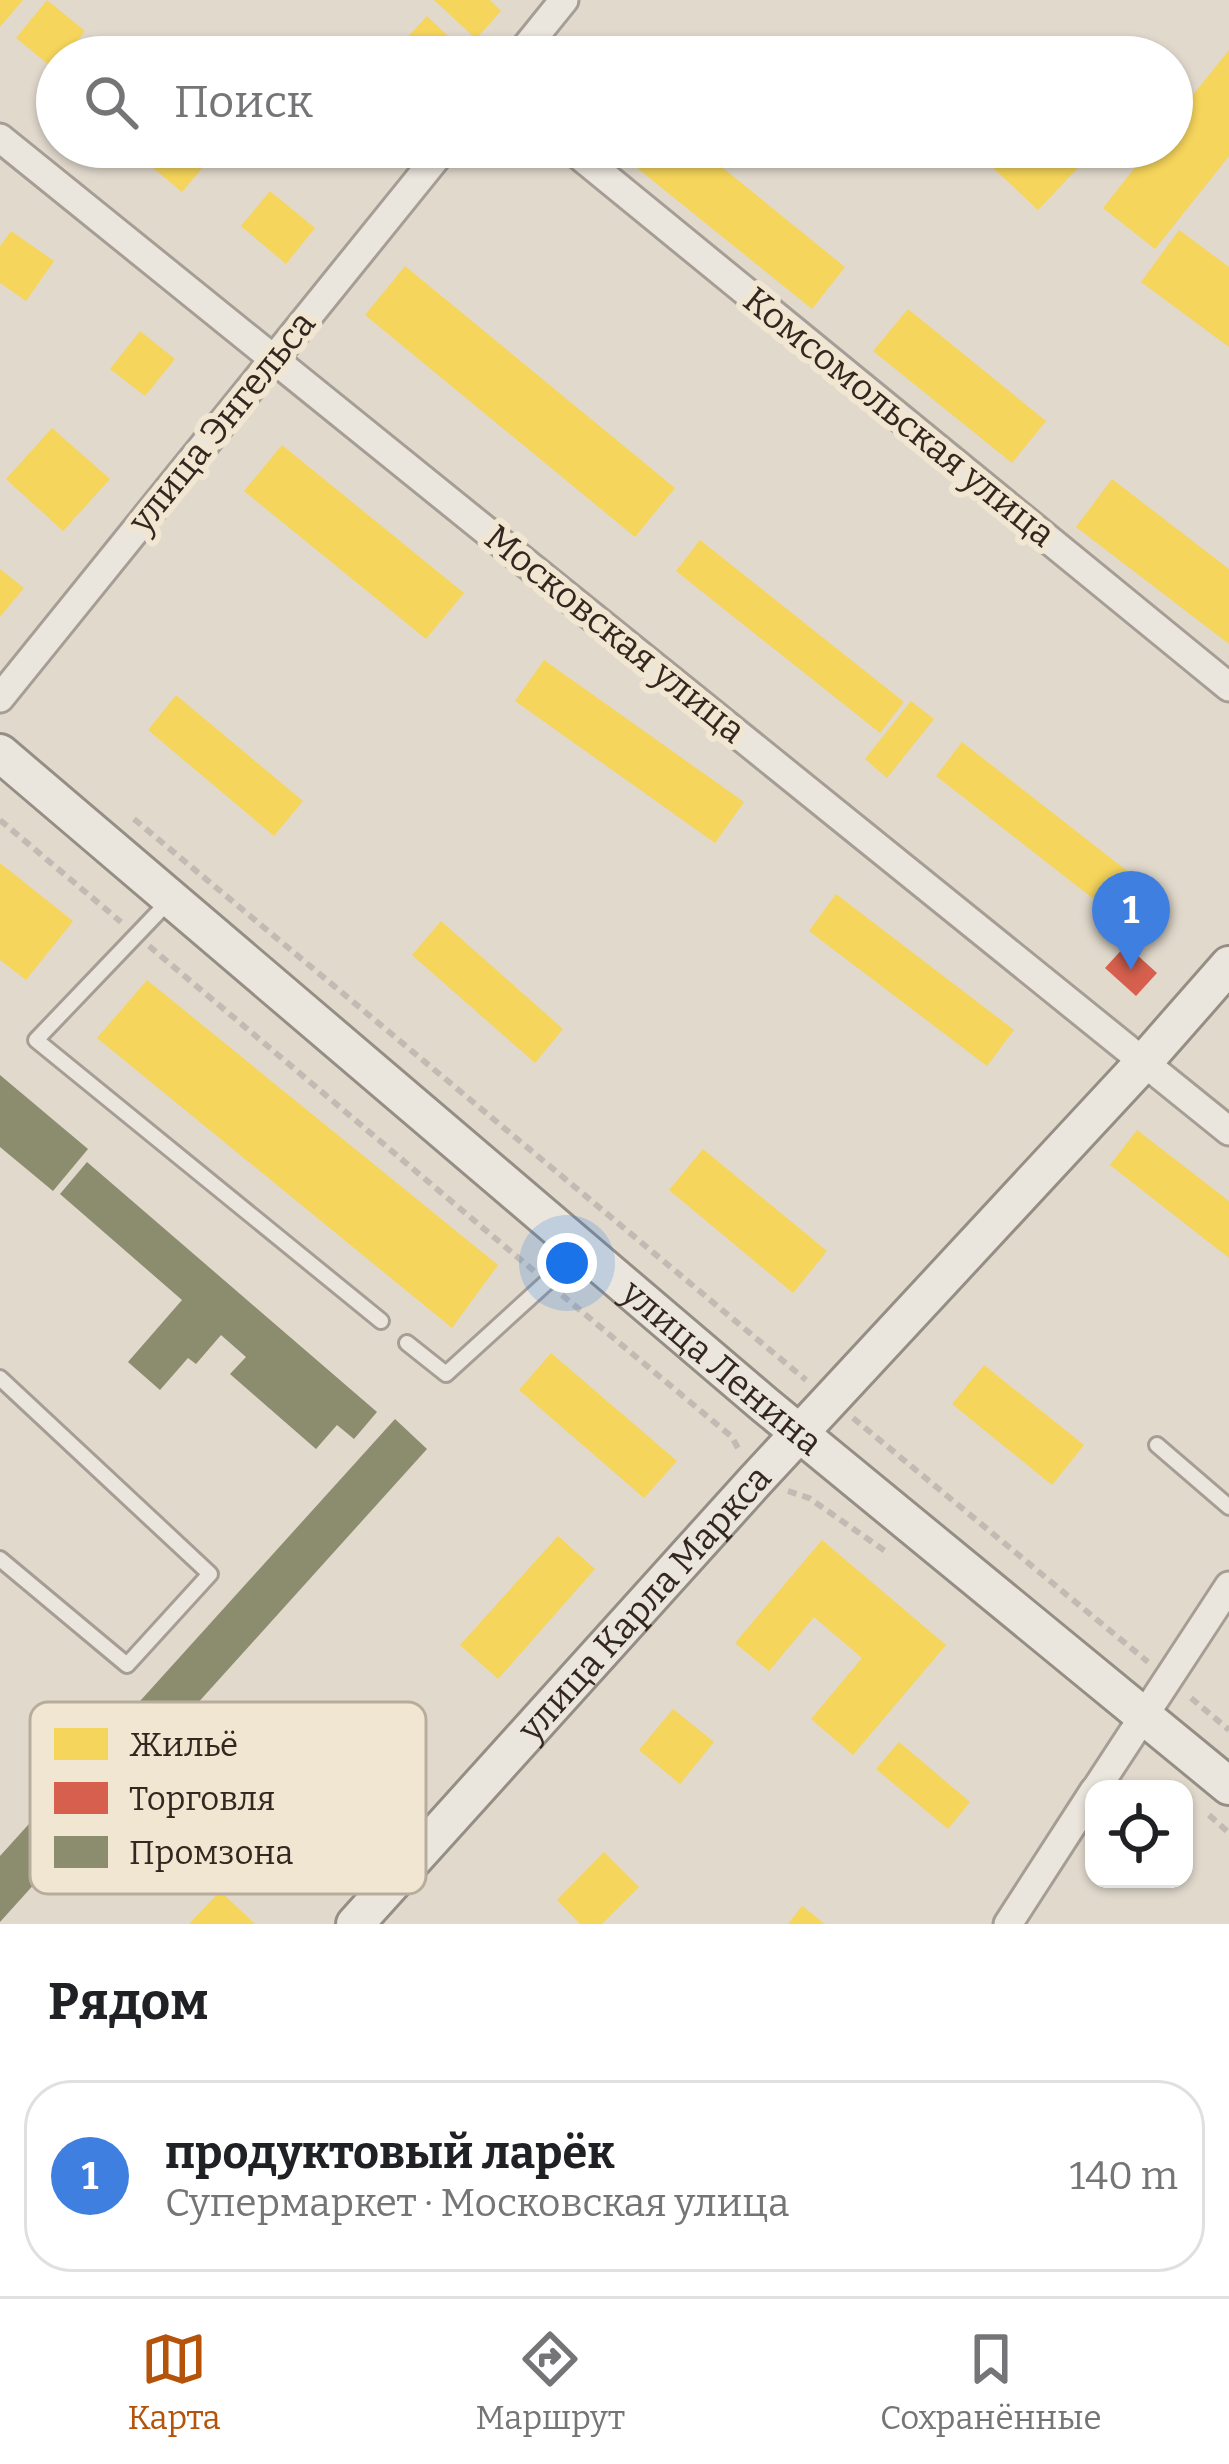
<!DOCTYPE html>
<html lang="ru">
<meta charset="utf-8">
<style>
:root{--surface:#fff;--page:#f6f6f6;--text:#202124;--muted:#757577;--line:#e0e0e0;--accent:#b45309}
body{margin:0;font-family:Bitter,serif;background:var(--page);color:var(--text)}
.controls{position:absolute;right:36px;bottom:36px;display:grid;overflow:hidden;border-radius:24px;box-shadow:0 3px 9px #0004}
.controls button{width:108px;height:108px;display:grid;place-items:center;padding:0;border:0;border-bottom:3px solid var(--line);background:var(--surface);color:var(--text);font:60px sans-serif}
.you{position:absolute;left:567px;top:1263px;width:42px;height:42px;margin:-30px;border:9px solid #fff;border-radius:50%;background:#1a73e8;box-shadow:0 0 0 18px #1a73e833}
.badge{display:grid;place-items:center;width:78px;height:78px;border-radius:50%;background:var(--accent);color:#fff;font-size:39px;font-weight:700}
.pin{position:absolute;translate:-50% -99px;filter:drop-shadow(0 3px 6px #0008)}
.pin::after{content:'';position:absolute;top:63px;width:42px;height:36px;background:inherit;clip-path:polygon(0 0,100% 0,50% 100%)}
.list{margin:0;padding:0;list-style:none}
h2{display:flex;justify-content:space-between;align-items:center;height:156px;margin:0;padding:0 48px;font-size:51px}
h2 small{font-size:39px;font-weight:400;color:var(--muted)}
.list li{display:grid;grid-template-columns:78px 1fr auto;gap:36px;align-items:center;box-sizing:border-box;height:192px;margin:0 24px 24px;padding:0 24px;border:3px solid var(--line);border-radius:48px}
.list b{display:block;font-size:45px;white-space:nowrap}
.list p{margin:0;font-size:39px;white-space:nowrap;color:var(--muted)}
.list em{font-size:39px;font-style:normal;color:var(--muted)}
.icon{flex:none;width:66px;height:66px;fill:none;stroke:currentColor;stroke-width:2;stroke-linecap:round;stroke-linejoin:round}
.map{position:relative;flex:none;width:1229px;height:1924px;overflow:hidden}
.search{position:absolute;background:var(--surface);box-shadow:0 3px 9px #0004;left:36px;right:36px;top:36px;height:132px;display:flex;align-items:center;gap:30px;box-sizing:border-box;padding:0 42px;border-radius:66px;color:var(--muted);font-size:45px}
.sheet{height:372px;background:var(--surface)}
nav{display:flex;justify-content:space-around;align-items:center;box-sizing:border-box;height:168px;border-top:3px solid var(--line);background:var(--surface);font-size:33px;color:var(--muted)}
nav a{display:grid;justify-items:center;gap:6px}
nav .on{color:var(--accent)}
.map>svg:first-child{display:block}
.homes{fill:#f6d55c}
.shops{fill:#d6604d}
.industry{fill:#8c8c6e}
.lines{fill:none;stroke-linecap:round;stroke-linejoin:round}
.lane-casing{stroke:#a69e95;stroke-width:20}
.street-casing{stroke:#a69e95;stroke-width:33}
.secondary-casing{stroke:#958e85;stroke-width:42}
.path{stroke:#c2bbb4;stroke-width:6;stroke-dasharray:9 6;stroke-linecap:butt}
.lane{stroke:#eae5dd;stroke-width:14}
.street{stroke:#eae5dd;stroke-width:27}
.secondary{stroke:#eae5dd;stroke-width:36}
.labels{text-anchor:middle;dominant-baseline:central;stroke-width:12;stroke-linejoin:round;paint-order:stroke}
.street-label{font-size:36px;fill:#33271f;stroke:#f1e6d2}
.key{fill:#f1e6d2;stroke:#b8ad9c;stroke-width:3}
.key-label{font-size:33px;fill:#33271f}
</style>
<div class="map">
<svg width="1229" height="1924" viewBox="0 0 1229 1924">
<rect width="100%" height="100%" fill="#e1d9cc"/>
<g class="homes">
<polygon points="0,0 23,0 0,27"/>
<polygon points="47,0 85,31 65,57 57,57 54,69 16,38"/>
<polygon points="434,0 490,0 501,11 476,39"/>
<polygon points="427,16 470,57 421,57 404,41"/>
<polygon points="943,36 965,57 923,57"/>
<polygon points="1229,50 1229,156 1155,249 1103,208 1151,147 1172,147 1172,121"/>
<polygon points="138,147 220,147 182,192 134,152"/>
<polygon points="611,147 697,147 845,267 812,309"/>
<polygon points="1005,147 1092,147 1095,150 1038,210 989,164"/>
<polygon points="270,191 315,228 286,264 241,226"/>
<polygon points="1179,230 1229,267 1229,347 1141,282"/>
<polygon points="11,231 54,261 26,301 0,283 0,246"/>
<polygon points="405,266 675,488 635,537 365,315"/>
<polygon points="908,309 1046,421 1012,463 873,351"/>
<polygon points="140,331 175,359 145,396 110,369"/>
<polygon points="52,428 110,479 63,531 6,479"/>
<polygon points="282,445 464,593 426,639 244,491"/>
<polygon points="1112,479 1229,569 1229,644 1076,527"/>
<polygon points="700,540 904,702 880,733 676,571"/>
<polygon points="0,569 24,588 0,617"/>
<polygon points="544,660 744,802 715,843 515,701"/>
<polygon points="176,695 303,801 274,836 148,730"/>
<polygon points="911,701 934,719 887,778 865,759"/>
<polygon points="962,742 1158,895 1132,929 936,776"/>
<polygon points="0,863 73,921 26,980 0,960"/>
<polygon points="836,894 1014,1030 987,1066 809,931"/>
<polygon points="441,921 563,1029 535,1063 412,955"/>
<polygon points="147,980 498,1265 452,1328 97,1038"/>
<polygon points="1137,1130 1229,1201 1229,1258 1110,1165"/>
<polygon points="703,1149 827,1251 793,1293 669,1190"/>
<polygon points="551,1353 677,1461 644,1498 519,1390"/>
<polygon points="984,1365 1084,1445 1052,1485 952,1404"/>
<polygon points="558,1536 595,1569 498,1679 460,1645"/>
<polygon points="822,1540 946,1645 853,1755 811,1719 862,1658 814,1617 769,1671 735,1643"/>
<polygon points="673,1709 714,1742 680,1784 639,1750"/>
<polygon points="899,1742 970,1802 948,1829 876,1769"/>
<polygon points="604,1852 639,1887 602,1924 580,1924 557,1900"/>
<polygon points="220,1891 255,1924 189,1924"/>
<polygon points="802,1906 825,1924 788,1924"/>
</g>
<polygon class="shops" points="1126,945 1157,973 1136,996 1105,968"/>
<g class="industry">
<polygon points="0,1075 88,1149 53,1191 0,1147"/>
<polygon points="87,1162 377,1412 354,1439 337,1425 316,1449 230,1374 246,1357 221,1335 196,1364 188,1358 160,1390 128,1362 182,1300 60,1194"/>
<polygon points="395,1419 427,1449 0,1922 0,1856"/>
</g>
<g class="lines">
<defs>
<g id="lane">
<polyline points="169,901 36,1040 381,1321"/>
<polyline points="407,1343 446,1374 547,1282 568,1243"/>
<polyline points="0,1378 210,1574 127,1665 0,1559"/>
<polyline points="1157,1445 1229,1507"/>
</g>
<g id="street">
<polyline points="518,57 564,0"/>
<polyline points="0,138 1229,1131"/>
<polyline points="569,147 1229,687"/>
<polyline points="0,698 445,147"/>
<polyline points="1096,1789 1229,1586"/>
<polyline points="1008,1924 1094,1791"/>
</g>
<g id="secondary">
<path id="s1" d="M0,753l765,652 464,381"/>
<path id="s2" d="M355,1924l400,-443 388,-418 86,-98"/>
</g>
</defs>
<use href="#lane" class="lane-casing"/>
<use href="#street" class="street-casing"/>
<use href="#secondary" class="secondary-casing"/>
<g class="path">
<polyline points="134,819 806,1380"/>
<polyline points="0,820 121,922"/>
<polyline points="149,946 534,1271"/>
<polyline points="562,1295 732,1437 740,1452"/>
<polyline points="853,1418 1148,1662"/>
<polyline points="788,1491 809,1498 888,1553"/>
<polyline points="1191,1698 1229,1730"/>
<polyline points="1209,1815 1229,1833"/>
</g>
<use href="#lane" class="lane"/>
<use href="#street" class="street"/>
<use href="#secondary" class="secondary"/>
</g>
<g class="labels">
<g class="street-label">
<text transform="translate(899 417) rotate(39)">Комсомольская улица</text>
<text transform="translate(222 422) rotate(-51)">улица Энгельса</text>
<text transform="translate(615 634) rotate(39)">Московская улица</text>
<text stroke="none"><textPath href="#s1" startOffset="948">улица Ленина</textPath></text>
<text stroke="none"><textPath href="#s2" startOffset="432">улица Карла Маркса</textPath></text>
</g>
</g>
<rect x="30" y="1702" width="396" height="192" rx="18" class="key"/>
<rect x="54" y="1728" width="54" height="32" fill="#f6d55c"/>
<rect x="54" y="1782" width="54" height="32" fill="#d6604d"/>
<rect x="54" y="1836" width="54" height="32" fill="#8c8c6e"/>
<g class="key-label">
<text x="129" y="1756">Жильё</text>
<text x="129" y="1810">Торговля</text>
<text x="129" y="1864">Промзона</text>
</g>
</svg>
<div class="controls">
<button><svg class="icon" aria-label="locate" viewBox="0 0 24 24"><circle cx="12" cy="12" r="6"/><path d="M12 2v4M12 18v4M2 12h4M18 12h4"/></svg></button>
</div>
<div class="you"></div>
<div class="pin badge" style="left:1131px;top:970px;background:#3f7fe0">1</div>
<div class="search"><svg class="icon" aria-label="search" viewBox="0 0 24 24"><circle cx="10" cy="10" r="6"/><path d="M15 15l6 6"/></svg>Поиск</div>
</div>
<section class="sheet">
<h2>Рядом<small></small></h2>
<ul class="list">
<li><span class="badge" style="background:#3f7fe0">1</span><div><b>продуктовый ларёк</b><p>Супермаркет · Московская улица</p></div><em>140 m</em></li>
</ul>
</section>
<nav>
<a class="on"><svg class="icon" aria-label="map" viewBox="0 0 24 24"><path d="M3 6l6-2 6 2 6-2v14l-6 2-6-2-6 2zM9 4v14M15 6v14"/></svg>Карта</a>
<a><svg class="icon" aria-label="directions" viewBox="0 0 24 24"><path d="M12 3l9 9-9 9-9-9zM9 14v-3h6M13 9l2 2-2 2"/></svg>Маршрут</a>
<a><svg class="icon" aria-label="saved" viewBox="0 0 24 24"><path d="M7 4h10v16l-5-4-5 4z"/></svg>Сохранённые</a>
</nav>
